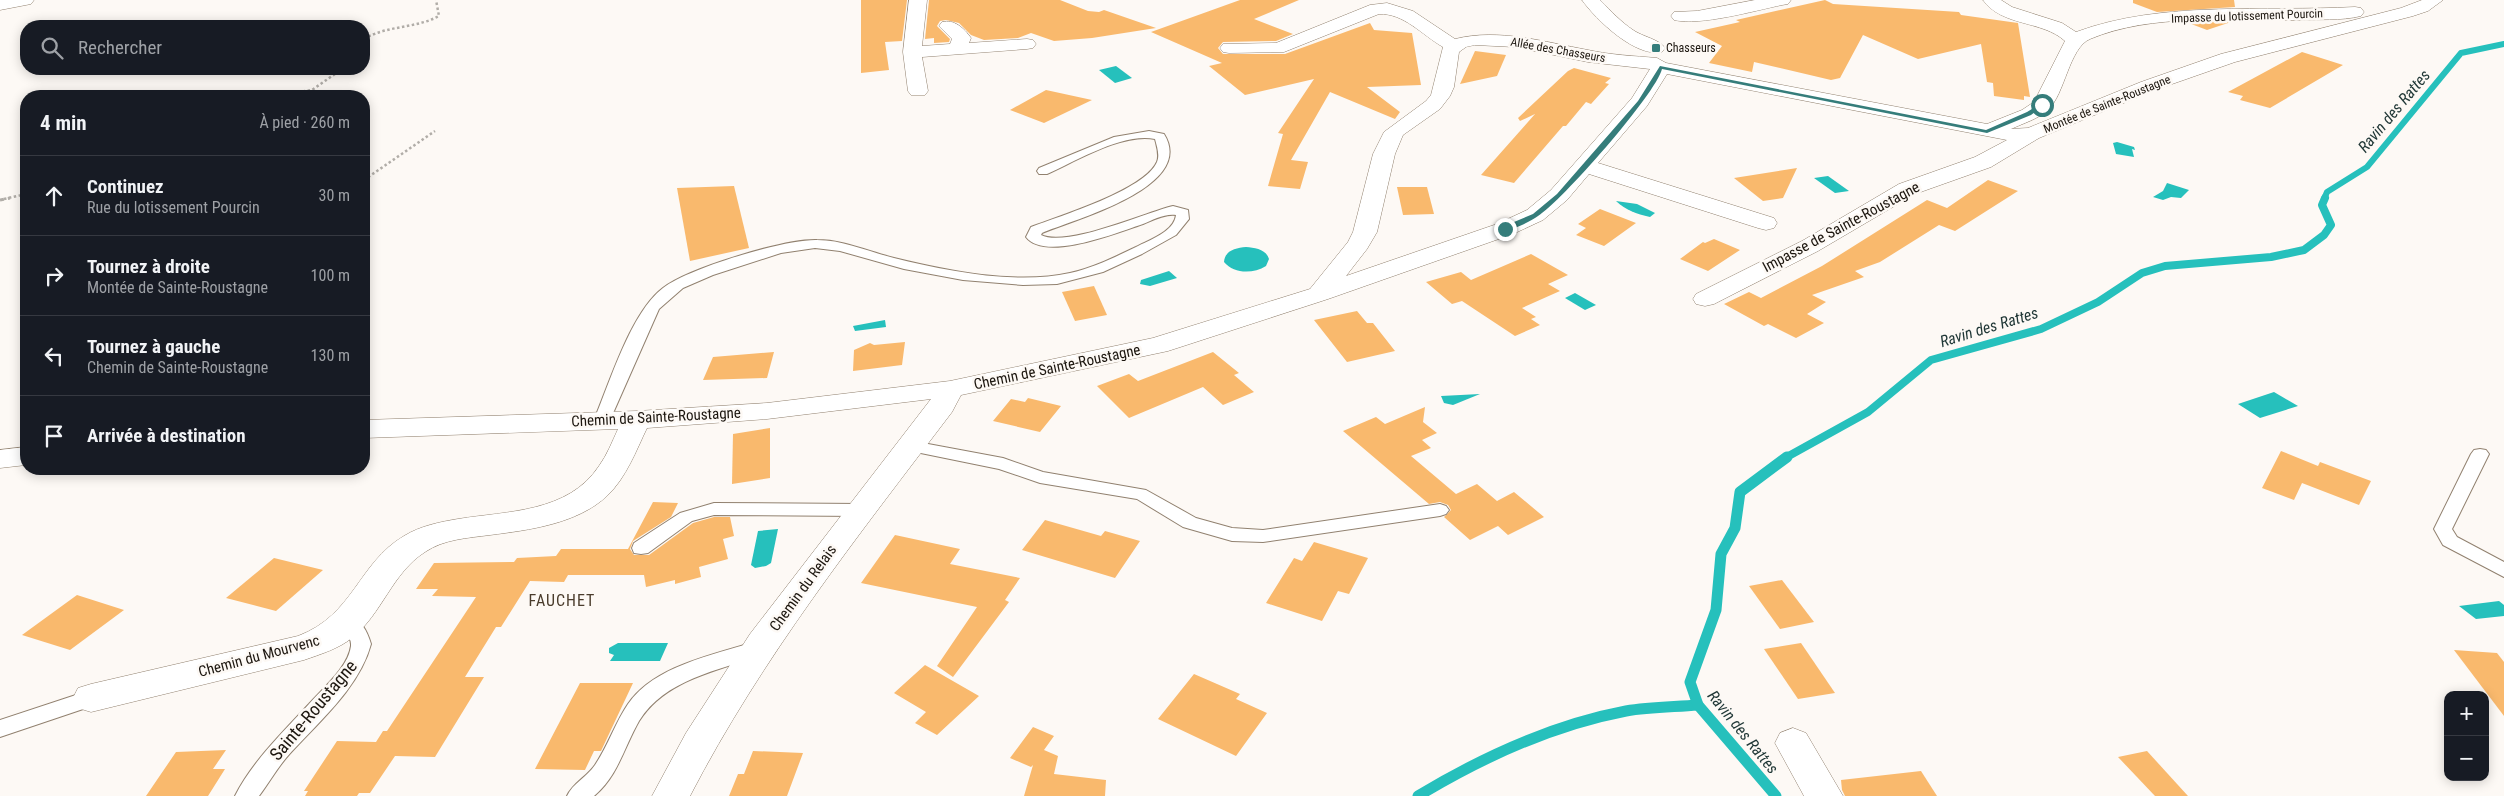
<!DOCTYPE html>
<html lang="fr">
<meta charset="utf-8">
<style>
:root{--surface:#171b24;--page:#242831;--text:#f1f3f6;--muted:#9ea1a6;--line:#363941}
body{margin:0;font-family:"Roboto Condensed",sans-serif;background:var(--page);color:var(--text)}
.controls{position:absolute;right:15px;bottom:15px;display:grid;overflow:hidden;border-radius:10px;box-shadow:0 2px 12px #0003}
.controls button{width:45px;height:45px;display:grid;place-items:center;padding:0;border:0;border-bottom:1px solid var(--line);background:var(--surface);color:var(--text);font:25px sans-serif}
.stop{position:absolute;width:15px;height:15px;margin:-11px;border:4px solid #357d7b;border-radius:50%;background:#fff}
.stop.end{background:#357d7b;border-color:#fff;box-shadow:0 1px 5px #0008}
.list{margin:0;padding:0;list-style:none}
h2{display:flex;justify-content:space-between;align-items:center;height:65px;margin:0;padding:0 20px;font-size:21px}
h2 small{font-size:16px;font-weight:400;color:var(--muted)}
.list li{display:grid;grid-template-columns:32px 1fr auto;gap:15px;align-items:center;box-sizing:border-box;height:80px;padding:0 20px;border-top:1px solid var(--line)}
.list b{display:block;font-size:19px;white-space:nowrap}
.list p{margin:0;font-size:16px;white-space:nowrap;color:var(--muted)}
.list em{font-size:16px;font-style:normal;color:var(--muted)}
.icon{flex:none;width:28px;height:28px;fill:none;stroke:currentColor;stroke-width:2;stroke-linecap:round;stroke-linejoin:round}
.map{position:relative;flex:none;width:2504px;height:796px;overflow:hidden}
.search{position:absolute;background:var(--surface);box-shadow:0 2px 12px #0003;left:20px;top:20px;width:350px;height:55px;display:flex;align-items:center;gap:12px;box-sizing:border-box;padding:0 18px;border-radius:20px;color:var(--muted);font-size:19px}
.panel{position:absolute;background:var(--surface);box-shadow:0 2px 12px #0003;left:20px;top:90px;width:350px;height:385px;border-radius:20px}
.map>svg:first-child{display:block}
.water{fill:#26c0bc}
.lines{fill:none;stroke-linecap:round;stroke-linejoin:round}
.stream-far2{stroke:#26c0bc;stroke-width:6}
.stream-far1{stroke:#26c0bc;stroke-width:8}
.stream{stroke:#26c0bc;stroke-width:11}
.building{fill:#f9b96d}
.lane-casing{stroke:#91816f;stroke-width:2}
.street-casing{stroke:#91816f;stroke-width:1}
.secondary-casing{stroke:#91816f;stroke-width:1}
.path-far1{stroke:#b1ada8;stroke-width:2.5;stroke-dasharray:2.5 2.5;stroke-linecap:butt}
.path{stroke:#b1ada8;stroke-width:3;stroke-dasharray:4 4;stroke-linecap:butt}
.lane{fill:#fff;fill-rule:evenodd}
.street{fill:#fff;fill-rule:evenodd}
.secondary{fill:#fff;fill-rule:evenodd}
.route{fill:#357d7b}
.poi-dot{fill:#357d7b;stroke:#fdf9f5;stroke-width:2}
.labels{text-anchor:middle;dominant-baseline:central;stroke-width:5;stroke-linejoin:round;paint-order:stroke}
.far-street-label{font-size:12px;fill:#1c160f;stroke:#fdf9f5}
.far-poi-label{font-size:12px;fill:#1c160f;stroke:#fdf9f5;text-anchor:start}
.street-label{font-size:15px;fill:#1c160f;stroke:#fdf9f5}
.water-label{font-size:16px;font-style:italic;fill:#1f3635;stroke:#fdf9f5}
.neighbourhood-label{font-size:16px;letter-spacing:1px;fill:#4a3c2c;stroke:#fdf9f5}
.near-street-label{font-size:18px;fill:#1c160f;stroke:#fdf9f5}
</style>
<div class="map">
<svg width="2504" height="796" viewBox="0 0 2504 796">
<rect width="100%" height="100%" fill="#fdf9f5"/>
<g class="water">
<polygon points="1116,66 1132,78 1115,83 1099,70"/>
<polygon points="2117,142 2134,147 2135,150 2132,149 2134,157 2116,154 2113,143"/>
<polygon points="1828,176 1849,191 1835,193 1814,178"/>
<polygon points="2167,183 2189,190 2181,198 2171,197 2163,200 2153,197 2163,191"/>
<path d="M1616,201l21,3 18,9 -5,4c-14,-3 -24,-7 -34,-16z"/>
<path d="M1246,247c9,1 20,2 23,12l-3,7c-13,8 -32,8 -42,-4 1,-12 12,-14 22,-15z"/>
<polygon points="1169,271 1177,278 1150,286 1140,284 1141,280"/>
<polygon points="1575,293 1596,305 1585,310 1565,298"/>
<polygon points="885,320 886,327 855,331 853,326"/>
<polygon points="2274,392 2298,406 2260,418 2238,404"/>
<polygon points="1480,394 1453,405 1444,403 1441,396"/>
<polygon points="778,529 771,563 766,566 755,568 751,565 758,531"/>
<polygon points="2499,601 2504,605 2504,616 2476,619 2459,606"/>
<polygon points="618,643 668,643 660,661 610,661 614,655 609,653 609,648"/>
</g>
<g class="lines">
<polyline class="stream-far2" points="2324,199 2327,192 2367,167 2461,53 2504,44"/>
<polyline class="stream-far1" points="1785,458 1868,412 1931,360 2041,329 2098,302 2142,273 2165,266 2271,257 2304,250 2324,235 2331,225 2322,205 2325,198"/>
<g class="stream">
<path d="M1418,796c63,-38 134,-71 208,-85 24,-4 48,-4 72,-6"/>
<polyline points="1776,796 1698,705 1690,682 1716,610 1721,554 1735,528 1740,492 1787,457"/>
</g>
</g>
<g class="building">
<polygon points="861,0 907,0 902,41 885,42 889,70 861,73"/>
<polygon points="929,0 1060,0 1088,11 1099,12 1104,10 1156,28 1092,38 1054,41 1031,33 1018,38 984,40 971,35 959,23 946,20 940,21 937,26 950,39 949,42 934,43 934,38 925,39"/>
<polygon points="1240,0 1299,0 1254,19 1293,34 1276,41 1223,42 1218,48 1223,54 1285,54 1370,23 1374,30 1412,33 1421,85 1367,87 1400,112 1395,119 1330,92 1291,160 1308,162 1300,189 1268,186 1283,134 1278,133 1314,79 1245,95 1209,66 1222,63 1151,32"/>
<polygon points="1825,0 1833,4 1959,12 1961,15 2018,23 2030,97 2024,96 2024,100 1994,96 1993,83 1987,82 1981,44 1918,59 1863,35 1840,78 1831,80 1754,62 1752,72 1709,63 1722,46 1695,32 1740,22 1736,20"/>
<polygon points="2133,0 2234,0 2235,7 2157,12 2133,3"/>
<polygon points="2186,22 2219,21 2231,22 2207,30"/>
<polygon points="1475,51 1506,55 1497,76 1460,84"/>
<polygon points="2302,52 2343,65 2270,108 2240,100 2243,96 2228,92"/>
<polygon points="1574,68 1611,78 1605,83 1609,84 1591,104 1586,102 1566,126 1563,126 1514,183 1481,175 1535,114 1520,121 1518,118 1568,71"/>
<polygon points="1046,90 1092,100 1044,123 1010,110"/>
<polygon points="1797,168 1783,198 1763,201 1734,178"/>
<polygon points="1988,180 2018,191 1955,231 1939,225 1880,262 1855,271 1864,277 1812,295 1826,302 1807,314 1824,323 1796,338 1768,324 1764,326 1724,304 1749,292 1761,298 1822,266 1927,200 1947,208"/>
<polygon points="734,186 749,248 690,261 677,188"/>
<polygon points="1397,187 1427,187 1434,214 1403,215"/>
<polygon points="1600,209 1636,223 1604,246 1576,235 1586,228 1578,224"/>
<polygon points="1714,239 1740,250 1708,271 1680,259 1703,242 1705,243"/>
<polygon points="1531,254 1568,275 1548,284 1560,291 1522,308 1536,317 1531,319 1540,325 1515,336 1462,301 1452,304 1426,282 1461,272 1471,280"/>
<polygon points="1094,286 1107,315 1075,321 1062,292"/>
<polygon points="1357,311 1367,323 1373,323 1395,351 1347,362 1314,320"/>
<polygon points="905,342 902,365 853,371 854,350 870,343 874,345"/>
<polygon points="774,352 767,378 703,380 713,357"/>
<polygon points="1213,352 1239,373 1234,375 1254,392 1223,405 1203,387 1129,418 1097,386 1129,374 1138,381"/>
<polygon points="1028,398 1061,406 1040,432 993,421 1011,399 1025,402"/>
<polygon points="1425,407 1423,422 1437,433 1422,440 1431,448 1411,456 1456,494 1477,484 1497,501 1514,492 1544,517 1508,535 1498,526 1470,540 1444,517 1451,510 1448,505 1440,502 1429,504 1343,431 1376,417 1385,424"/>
<polygon points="770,428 770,478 732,484 733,434"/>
<polygon points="2281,451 2318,466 2320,462 2371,481 2359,505 2302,483 2294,500 2262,488"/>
<polygon points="653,502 678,503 671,517 633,541 630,549 634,555 649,555 693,523 714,517 730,517 734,536 723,539 728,559 699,567 701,577 675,584 675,580 646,587 644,575 568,575 564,582 530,581 501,627 496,627 465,677 484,677 435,757 395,756 370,793 359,793 357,796 305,796 308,791 304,791 337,741 376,742 383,731 387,731 476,597 432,596 438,589 416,589 434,563 514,562 517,558 556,556 561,549 628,549"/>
<polygon points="1045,520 1101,536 1105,531 1140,541 1115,578 1022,550"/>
<polygon points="895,535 960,549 950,564 1020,578 1005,600 1009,602 953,677 937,666 977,607 861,583"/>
<polygon points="1314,542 1368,558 1349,594 1338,591 1322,621 1266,603 1294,558 1302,561"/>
<polygon points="274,558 323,570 276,611 226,598"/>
<polygon points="1782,580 1814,622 1780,629 1749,586"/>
<polygon points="77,595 124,610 70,650 22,635"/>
<polygon points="1801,643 1835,693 1798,699 1764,649"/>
<polygon points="2454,650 2497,653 2504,662 2504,716"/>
<polygon points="925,665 979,696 937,735 915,723 926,712 894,693"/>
<polygon points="1194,674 1240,694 1236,699 1267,713 1236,756 1158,719"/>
<polygon points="580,683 633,683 601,751 594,751 585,770 535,769"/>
<polygon points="1033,727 1054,736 1044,750 1058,756 1054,774 1106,780 1105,796 1024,796 1033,765 1031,767 1010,758"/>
<polygon points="226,750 213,769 225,769 208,796 146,796 176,752"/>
<polygon points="753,751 803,753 787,796 729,796 738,774 744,774"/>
<polygon points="2147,751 2188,796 2155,796 2118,757"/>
<polygon points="1921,771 1937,796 1845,796 1842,790 1841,780"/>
</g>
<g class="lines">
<defs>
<g id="lane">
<path d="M1149,131l15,3c33,53 -89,85 -122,99l-1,2c25,13 103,-22 132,-29l15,4 1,9 -13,16 -34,19 -39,18 -46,12 -34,1 -60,-5 -59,-11 -64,-18 -25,-3 -34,5 -68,22 -30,13 -24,21 -49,111 -2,4h-12l-2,-4c16,-38 37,-108 69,-132 26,-20 122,-49 154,-48 27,0 52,12 77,18 53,13 122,27 176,15 23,-5 45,-16 66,-26 13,-7 38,-15 40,-32 -10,-2 -24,5 -33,9 -24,8 -98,38 -117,13l5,-10c29,-11 114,-37 126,-65 3,-7 0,-15 -2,-23 -31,-7 -79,22 -108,35h-8l-2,-3 2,-3 75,-31z"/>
<polygon points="912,441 1003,458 1043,472 1146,490 1196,518 1232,528 1263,530 1440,504 1446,506 1449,510 1446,514 1440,516 1263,542 1232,541 1183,527 1137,499 1040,483 999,469 906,450 904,446 906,442"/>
<polygon points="2480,449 2486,450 2489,454 2452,529 2457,537 2504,562 2504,577 2443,545 2434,529 2471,454 2474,450"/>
<polygon points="714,503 861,504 867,506 870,510 867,514 861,516 714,515 692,521 648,553 641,554 634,553 632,548 634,543 680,513"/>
<path d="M348,616c14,4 19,15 23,28 -12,45 -55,80 -85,114 -10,12 -18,26 -27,38h-24c17,-34 48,-64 74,-92 14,-16 39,-36 42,-58 1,-10 -9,-16 -13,-23l3,-5z"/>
<path d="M754,642l7,3 3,5 -3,5c-43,16 -96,24 -122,66 -15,26 -21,55 -45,75h-27c6,-13 20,-19 28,-31 13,-19 20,-42 33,-61 26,-38 85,-49 126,-62z"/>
<polygon points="91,690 98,692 101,698 98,704 0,737 0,720"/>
</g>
<g id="street">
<path d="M909,0h18l-5,46 28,-2 2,-5 -13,-13 3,-4c12,-3 22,6 29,16l-2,5 58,-4 6,1 3,4 -3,4 -6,1 -105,8 6,34 -3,4h-14l-3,-4 -5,-39z"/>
<path d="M1582,0h18c11,11 21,22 33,30 10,7 26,9 32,18l-3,4c-26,6 -66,-32 -80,-52z"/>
<path d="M1755,0h36l-3,4 -6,1c-29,6 -81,21 -108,15l-3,-4 3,-4 23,-1z"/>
<path d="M1983,0h18l11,7 50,16 14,9c87,-32 188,-20 279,-25l6,1 3,4 -3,4c-20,5 -43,3 -64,4 -66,1 -145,-7 -207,19 -21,9 -25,55 -42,71 -10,9 -24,13 -37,19l17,-1 113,-46 80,-28 180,-46 21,-8h21l-15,11 -15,5 -178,46 -80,28 -116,48 -48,29 -76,27 -97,57 -104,53 -9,2 -9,-2 -3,-5 3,-5 106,-53 97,-57 76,-27 32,-17 -340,-66 -20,32 -49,57 176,55 3,5 -3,5 -8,2 -8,-2 -169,-54 -22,26 -24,20 -30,14 -185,65 -160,52 -207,44 -9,17c-94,124 -190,245 -262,384h-38l34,-63 64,-99 181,-235 -164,20 -120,9c-11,23 -21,50 -40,68 -30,28 -78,34 -117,39 -22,3 -46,4 -65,17 -33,21 -43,62 -73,86 -14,11 -31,16 -48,22l-213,52 -13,-4 -5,-10 5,-10 13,-4 207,-48c56,-21 60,-73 106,-100 16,-10 36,-14 54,-17 49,-8 110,-6 141,-53 8,-11 13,-24 19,-37l-254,9v-18l273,-9 130,-8 183,-22 203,-43 157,-49 38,-47 5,-10 20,-78 11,-22 42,-31 5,-6 12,-48c-21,-12 -39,-34 -64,-33l-95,38 -55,1 -6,-1 -3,-4 3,-4 53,-1 94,-38 17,-2 26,8 42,28c44,-11 89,3 133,11 23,5 46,6 69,8l9,5 321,61 35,-14 12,-8 31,-61c-23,-21 -63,-14 -82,-41zM1475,45l40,2 73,15 62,7 -18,29 -81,92 -24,20 -30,14 -151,52 21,-27 10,-17 18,-78 8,-19 37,-26 10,-13 4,-9 5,-35 7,-5z"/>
<polygon points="26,447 26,465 0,468 0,450"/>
<polygon points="1793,728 1806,733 1843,796 1804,796 1775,743 1780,733"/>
</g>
<polygon id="secondary" points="0,0 34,0 31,4 0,10"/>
</defs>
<use href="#lane" class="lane-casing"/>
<use href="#street" class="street-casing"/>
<use href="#secondary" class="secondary-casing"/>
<g class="path-far1">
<path d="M364,39c23,-14 51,-10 75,-23l-3,-16"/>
<polyline points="273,96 312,90 342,69"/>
<polyline points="364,180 435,131"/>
<polyline points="4,199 26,194"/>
</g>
<polyline class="path" points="0,200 10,198"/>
<use href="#lane" class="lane"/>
<use href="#street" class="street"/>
<use href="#secondary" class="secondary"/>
</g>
<path class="route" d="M1660,66l326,64 41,-18 13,-8 5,1 -14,10 -44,18 -325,-64c-6,25 -101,133 -124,147 -9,6 -26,15 -36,14v-3l31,-13 24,-20 81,-93z"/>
<rect class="poi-dot" x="1651" y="43" width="10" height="10" rx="2.5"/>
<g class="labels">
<g class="far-street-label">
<text transform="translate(2247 16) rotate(-2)">Impasse du lotissement Pourcin</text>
<text transform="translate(1558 50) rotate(10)">Allée des Chasseurs</text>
<text transform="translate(2107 104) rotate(-22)">Montée de Sainte-Roustagne</text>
</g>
<g class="far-poi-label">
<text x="1666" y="48">Chasseurs</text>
</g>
<g class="street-label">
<text transform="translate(1841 227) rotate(-28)">Impasse de Sainte-Roustagne</text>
<text transform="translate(1057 367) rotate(-12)">Chemin de Sainte-Roustagne</text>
<text transform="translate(656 417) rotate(-3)">Chemin de Sainte-Roustagne</text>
<text transform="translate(803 588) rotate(-54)">Chemin du Relais</text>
<text transform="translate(259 656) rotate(-15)">Chemin du Mourvenc</text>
</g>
<g class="water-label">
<text transform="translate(2394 111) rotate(-50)">Ravin des Rattes</text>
<text transform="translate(1989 327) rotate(-17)">Ravin des Rattes</text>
<text transform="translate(1743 732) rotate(51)">Ravin des Rattes</text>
</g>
<g class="neighbourhood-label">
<text x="562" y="600">FAUCHET</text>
</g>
<g class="near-street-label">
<text transform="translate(313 710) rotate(-50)">Sainte-Roustagne</text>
</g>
</g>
</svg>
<div class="controls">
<button>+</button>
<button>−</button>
</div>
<div class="stop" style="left:2042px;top:105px"></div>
<div class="stop end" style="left:1505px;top:229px"></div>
<div class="search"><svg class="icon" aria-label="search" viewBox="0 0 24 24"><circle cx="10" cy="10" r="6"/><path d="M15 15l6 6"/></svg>Rechercher</div>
<section class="panel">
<h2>4 min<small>À pied · 260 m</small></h2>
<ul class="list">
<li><svg class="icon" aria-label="ahead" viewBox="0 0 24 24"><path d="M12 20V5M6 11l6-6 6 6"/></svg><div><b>Continuez</b><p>Rue du lotissement Pourcin</p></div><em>30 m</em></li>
<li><svg class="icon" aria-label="right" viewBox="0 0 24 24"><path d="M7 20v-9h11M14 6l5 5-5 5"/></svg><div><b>Tournez à droite</b><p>Montée de Sainte-Roustagne</p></div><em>100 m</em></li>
<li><svg class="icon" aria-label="left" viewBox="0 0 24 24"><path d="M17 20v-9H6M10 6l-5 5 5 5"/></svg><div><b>Tournez à gauche</b><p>Chemin de Sainte-Roustagne</p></div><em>130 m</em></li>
<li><svg class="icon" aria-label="arrive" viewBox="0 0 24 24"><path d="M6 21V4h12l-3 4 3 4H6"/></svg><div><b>Arrivée à destination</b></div></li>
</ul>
</section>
</div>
